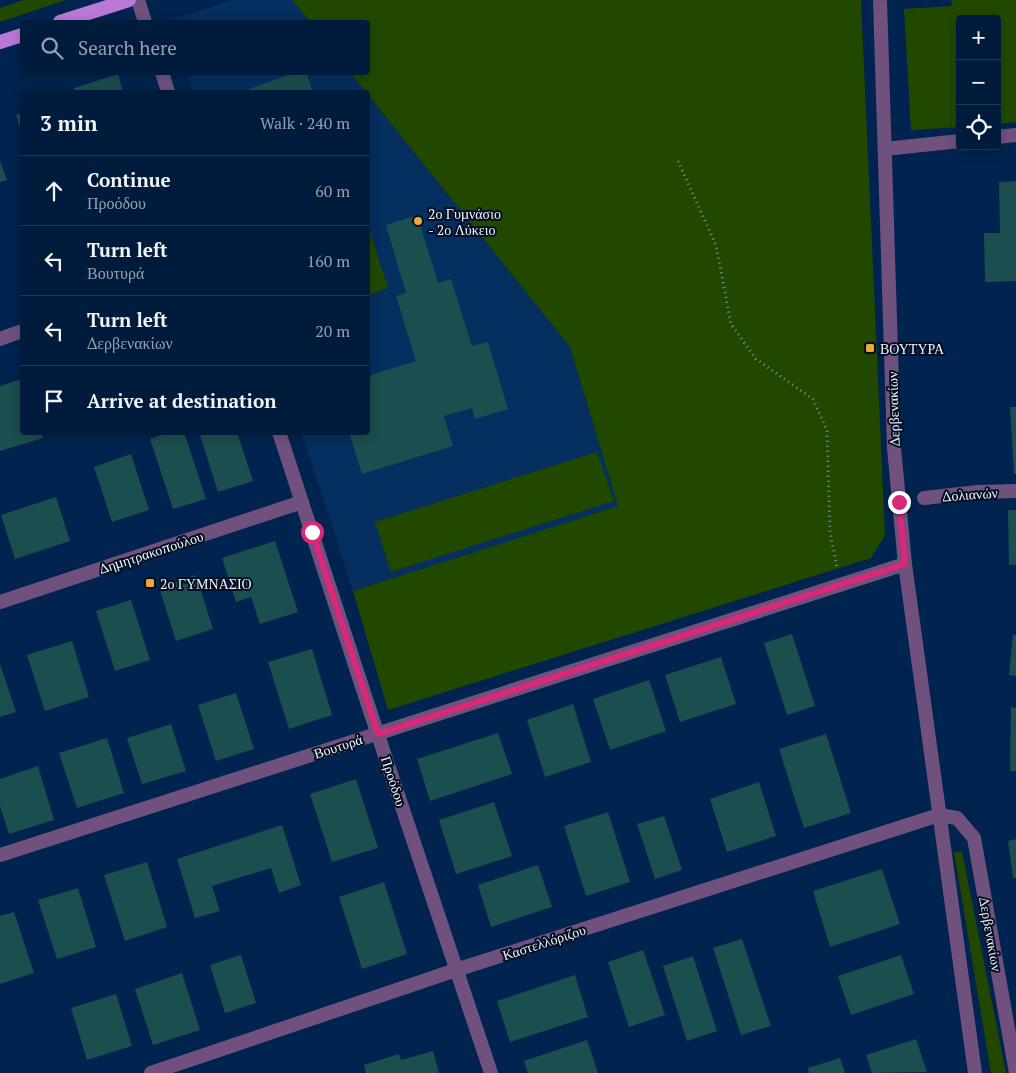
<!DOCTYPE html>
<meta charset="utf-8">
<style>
:root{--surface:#001b3b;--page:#0e2846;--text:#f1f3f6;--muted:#95a1af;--line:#223955}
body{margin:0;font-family:"PT Serif",serif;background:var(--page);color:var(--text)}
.controls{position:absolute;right:15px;top:15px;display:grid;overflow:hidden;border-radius:5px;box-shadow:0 2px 12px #0003}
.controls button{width:45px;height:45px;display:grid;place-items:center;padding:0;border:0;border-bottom:1px solid var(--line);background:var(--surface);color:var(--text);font:25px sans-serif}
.stop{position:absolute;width:15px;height:15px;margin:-11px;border:4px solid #db2777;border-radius:50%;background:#fff}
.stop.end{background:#db2777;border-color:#fff;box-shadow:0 1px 5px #0008}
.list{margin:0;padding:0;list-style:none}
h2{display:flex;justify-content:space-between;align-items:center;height:65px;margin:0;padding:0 20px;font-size:21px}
h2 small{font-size:16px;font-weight:400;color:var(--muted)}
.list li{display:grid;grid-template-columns:32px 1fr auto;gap:15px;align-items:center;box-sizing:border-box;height:70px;padding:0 20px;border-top:1px solid var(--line)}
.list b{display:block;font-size:19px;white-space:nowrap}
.list p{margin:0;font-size:16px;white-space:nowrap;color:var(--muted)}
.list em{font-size:16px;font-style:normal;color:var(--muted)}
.icon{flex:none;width:28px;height:28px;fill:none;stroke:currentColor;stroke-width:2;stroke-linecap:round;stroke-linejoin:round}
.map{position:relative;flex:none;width:1016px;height:1073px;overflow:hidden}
.search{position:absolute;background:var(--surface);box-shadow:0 2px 12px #0003;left:20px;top:20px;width:350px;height:55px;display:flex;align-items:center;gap:12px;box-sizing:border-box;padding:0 18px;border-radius:5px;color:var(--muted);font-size:19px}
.panel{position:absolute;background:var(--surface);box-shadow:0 2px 12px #0003;left:20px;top:90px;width:350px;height:345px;border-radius:5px}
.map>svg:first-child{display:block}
.built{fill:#052f5f}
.green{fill:#224800}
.building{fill:#1b4e4e}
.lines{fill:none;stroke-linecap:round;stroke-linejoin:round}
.path{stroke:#798da6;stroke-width:3;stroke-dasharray:1 4;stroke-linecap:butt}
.minor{stroke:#70517e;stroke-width:14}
.tertiary{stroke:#70517e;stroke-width:14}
.primary{stroke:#ba79d7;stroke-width:14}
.route{stroke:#db2777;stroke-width:6}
.poi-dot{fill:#eda83b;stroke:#020e21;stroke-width:2}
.labels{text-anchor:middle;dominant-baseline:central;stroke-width:4;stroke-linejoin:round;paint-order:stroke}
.poi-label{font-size:14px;fill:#f0f5fb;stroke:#020e21;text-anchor:start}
.street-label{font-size:14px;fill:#f0f5fb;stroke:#020e21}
</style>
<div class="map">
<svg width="1016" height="1073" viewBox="0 0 1016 1073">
<rect width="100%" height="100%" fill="#00244f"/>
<g class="built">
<polygon points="231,0 292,0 310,22 171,22 170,21"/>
<polygon points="187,73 350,73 366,92 193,92"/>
<polygon points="368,95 570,347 618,506 353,591 302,433 368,432"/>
</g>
<g class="green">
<polygon points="24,0 66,0 0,22 0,8"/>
<polygon points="292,0 861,0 885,535 871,558 388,710 353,591 618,506 570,347 368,95 368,92 366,92 350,73 368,72 368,22 310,22"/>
<polygon points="951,0 1016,0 1016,122 997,124 997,19 960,19 960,127 911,130 904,9 952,6"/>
<polygon points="368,226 388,288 368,295"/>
<polygon points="597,452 614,501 391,572 375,522"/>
<polygon points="954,852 962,852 1006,1073 991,1073"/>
</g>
<g class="building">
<polygon points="297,72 306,72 313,92 241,92"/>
<polygon points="118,74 123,92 75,92 74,88"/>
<polygon points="22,113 22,134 16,115"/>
<polygon points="0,161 7,180 0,182"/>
<polygon points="1016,181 1016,281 985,282 984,233 1000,233 999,182"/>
<polygon points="417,215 438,283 451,279 472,346 488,342 508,409 475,419 472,408 444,416 453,446 362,474 349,432 368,432 368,426 369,426 368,420 368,382 371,375 416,361 396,296 406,293 386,225"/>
<polygon points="22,379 22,432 41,432 43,438 0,451 0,386"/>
<polygon points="1010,407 1016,407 1016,474 1014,474"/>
<polygon points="169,432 184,432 206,499 173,509 150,439"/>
<polygon points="199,432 237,432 253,481 218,492"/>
<polygon points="131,454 149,510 112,522 94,467"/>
<polygon points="56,497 70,541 15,559 1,515"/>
<polygon points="1008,510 1016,510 1016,565 1009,565"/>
<polygon points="275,541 298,612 260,624 251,597 236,602 222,558"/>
<polygon points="196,575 213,629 176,641 159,587"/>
<polygon points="131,600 150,660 115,671 96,611"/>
<polygon points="792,634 815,706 787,715 764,643"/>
<polygon points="1013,635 1016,635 1016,676 1009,675"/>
<polygon points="72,641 89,697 45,711 27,655"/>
<polygon points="312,649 332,715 289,729 268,662"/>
<polygon points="721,657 736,704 680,722 665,675"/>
<polygon points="0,664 16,712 0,717"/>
<polygon points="649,680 666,731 610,750 593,699"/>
<polygon points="236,693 254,749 216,761 198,705"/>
<polygon points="573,704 591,762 545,777 527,720"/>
<polygon points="1011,707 1016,708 1016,771 1010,771"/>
<polygon points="171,724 186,771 142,784 127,738"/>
<polygon points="498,733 512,774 430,801 417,759"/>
<polygon points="826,734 851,813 804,828 779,749"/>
<polygon points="107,738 124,793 77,808 59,753"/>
<polygon points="38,766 54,820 9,834 0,806 0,779"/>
<polygon points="356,779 378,848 332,862 310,794"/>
<polygon points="759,782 776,836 727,852 710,799"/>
<polygon points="494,802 512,856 456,874 439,820"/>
<polygon points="608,812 630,882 586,896 564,826"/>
<polygon points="664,816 682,870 655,879 637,824"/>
<polygon points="282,825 301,885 279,893 271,868 212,886 220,911 195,918 177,859"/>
<polygon points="1016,839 1016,878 1013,878 1008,841"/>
<polygon points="147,862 167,927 125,941 104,875"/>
<polygon points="538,865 552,907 491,927 478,885"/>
<polygon points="882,869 900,924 830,947 813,891"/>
<polygon points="384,882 407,954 362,969 339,897"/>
<polygon points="78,888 96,947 57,959 38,900"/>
<polygon points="14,912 34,973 0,984 0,916"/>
<polygon points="742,939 771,1026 741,1035 713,948"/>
<polygon points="643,950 665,1015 629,1027 608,962"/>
<polygon points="241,955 256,1003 225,1013 210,965"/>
<polygon points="901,955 914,994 851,1015 838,976"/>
<polygon points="693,956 717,1031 687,1041 663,966"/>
<polygon points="182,973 200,1030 153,1045 135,989"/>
<polygon points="575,975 588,1017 510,1042 497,1001"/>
<polygon points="116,994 132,1046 87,1060 71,1008"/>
<polygon points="916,1039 927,1072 872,1073 866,1055"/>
<polygon points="587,1040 598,1073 528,1073 524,1061"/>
<polygon points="433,1051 439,1073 366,1073 364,1065 399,1054 401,1060"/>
<polygon points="840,1058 845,1073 809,1073 808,1068"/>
</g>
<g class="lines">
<polyline class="path" points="678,161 716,245 731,324 756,359 813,399 827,430 830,532 837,567"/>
<g class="minor">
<polyline points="138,0 145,22"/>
<polyline points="162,72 168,92"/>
<polyline points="997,137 1016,135"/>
<polyline points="885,149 960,141"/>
<polyline points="0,339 22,331"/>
<polyline points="279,432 369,708 491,1073"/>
<polyline points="924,498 978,492 1016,491"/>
<polyline points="0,602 302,502"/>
<polyline points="0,855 905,564"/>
<polyline points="151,1073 456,970 939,815 957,818 974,838 1016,1073"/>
</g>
<polyline class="tertiary" points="880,0 894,448 905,564 975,1073"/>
<g class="primary">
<polyline points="60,22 129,0"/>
<polyline points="0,42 22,35"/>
</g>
</g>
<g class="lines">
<polyline class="route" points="312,532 378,734 905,564 899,502"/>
</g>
<g class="poi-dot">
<circle cx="418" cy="221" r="5"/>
<rect x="865" y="343" width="10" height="10" rx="2.5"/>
<rect x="145" y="578" width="10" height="10" rx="2.5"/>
</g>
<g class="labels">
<g class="poi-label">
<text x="428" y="213">2ο Γυμνάσιο<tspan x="428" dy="16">- 2ο Λύκειο</tspan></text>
<text x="880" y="348">ΒΟΥΤΥΡΑ</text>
<text x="160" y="583">2ο ΓΥΜΝΑΣΙΟ</text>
</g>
<g class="street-label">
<text transform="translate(893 409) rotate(-92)">Δερβενακίων</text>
<text transform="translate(970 494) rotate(-4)">Δολιανών</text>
<text transform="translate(151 552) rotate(-18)">Δημητρακοπούλου</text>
<text transform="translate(338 746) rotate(-18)">Βουτυρά</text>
<text transform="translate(394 781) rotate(72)">Προόδου</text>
<text transform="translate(991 934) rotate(80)">Δερβενακίων</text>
<text transform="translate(544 942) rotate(-18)">Καστελλόριζου</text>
</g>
</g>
</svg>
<div class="controls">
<button>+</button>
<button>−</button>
<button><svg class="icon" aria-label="locate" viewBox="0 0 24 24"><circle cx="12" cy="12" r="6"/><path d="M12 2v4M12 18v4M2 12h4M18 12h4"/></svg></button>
</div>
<div class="stop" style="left:312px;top:532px"></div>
<div class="stop end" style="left:899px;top:502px"></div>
<div class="search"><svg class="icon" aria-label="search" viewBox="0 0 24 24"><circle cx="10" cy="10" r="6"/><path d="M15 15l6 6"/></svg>Search here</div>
<section class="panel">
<h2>3 min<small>Walk · 240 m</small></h2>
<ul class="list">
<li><svg class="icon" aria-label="ahead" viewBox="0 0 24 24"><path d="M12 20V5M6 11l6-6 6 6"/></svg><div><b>Continue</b><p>Προόδου</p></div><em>60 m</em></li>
<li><svg class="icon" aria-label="left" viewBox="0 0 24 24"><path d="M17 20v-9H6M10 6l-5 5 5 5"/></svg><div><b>Turn left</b><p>Βουτυρά</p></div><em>160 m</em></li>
<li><svg class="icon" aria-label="left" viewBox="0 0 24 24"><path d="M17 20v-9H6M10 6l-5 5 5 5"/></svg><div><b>Turn left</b><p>Δερβενακίων</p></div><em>20 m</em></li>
<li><svg class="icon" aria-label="arrive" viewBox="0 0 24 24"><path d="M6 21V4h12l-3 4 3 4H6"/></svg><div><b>Arrive at destination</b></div></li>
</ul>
</section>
</div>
